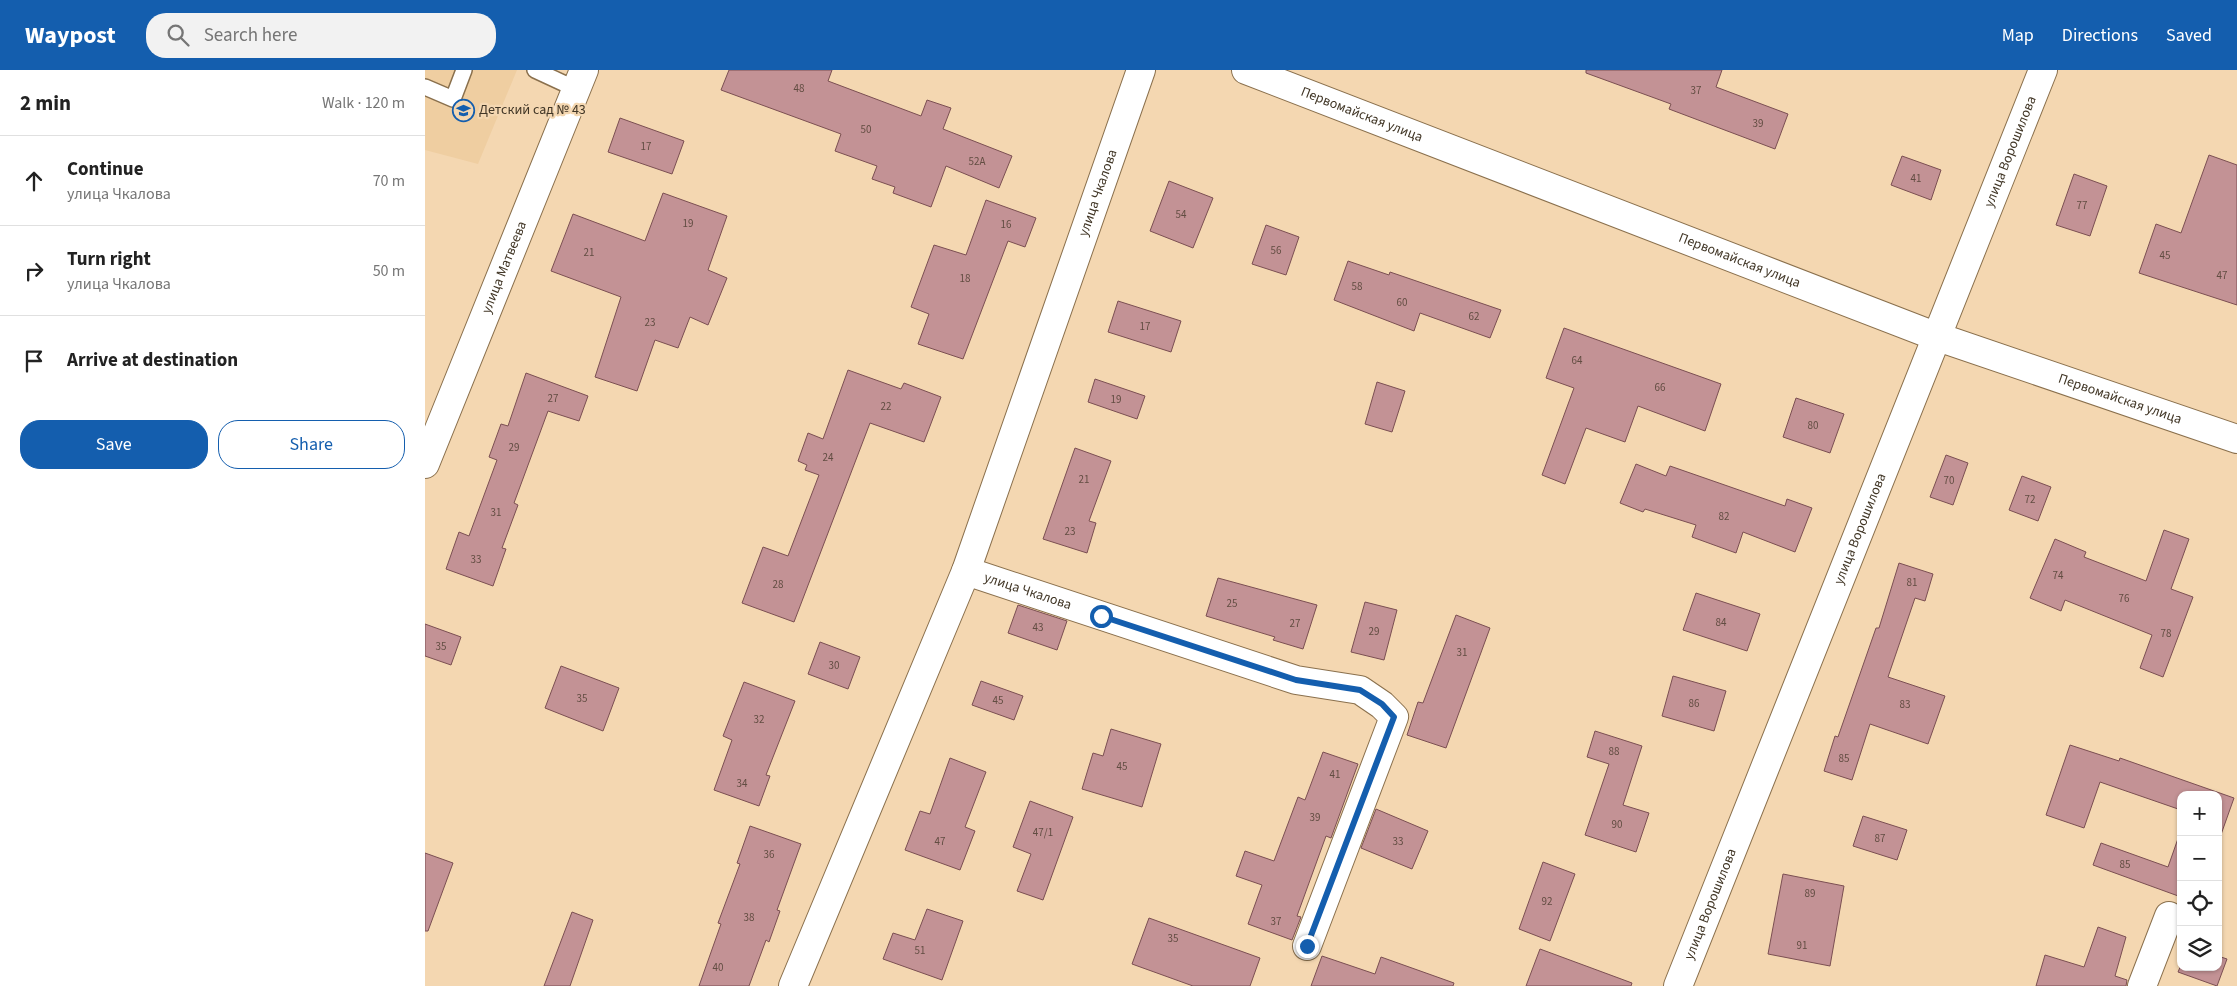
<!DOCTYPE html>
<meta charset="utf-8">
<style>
:root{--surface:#fff;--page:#f2f2f2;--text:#222;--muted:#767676;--line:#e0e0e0;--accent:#145eae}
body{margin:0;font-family:"Source Sans 3",sans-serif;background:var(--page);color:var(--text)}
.controls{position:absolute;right:15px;bottom:15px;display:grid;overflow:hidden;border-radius:10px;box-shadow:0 1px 4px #0004}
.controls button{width:45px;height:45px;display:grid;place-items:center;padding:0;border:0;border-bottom:1px solid var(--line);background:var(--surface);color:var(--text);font:25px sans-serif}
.stop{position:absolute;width:15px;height:15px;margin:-11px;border:4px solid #145eae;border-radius:50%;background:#fff}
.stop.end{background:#145eae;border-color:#fff;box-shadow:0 1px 5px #0008}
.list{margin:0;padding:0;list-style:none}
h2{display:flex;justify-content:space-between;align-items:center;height:65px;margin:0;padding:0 20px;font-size:21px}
h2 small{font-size:16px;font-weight:400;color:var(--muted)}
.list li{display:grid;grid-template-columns:32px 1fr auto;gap:15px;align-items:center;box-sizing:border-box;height:90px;padding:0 20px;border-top:1px solid var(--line)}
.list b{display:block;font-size:19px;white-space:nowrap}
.list p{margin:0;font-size:16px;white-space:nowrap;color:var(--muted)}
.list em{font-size:16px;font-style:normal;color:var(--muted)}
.actions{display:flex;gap:10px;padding:15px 20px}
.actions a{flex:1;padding:11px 0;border:1px solid var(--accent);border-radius:20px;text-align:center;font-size:18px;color:var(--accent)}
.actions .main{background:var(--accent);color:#fff}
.icon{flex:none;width:28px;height:28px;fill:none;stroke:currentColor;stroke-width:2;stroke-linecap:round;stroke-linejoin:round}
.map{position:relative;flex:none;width:1812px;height:916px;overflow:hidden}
header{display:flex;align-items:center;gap:30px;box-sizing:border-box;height:70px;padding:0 25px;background:var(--accent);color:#fff}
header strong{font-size:24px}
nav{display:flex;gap:28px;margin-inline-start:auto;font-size:18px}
.search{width:350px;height:45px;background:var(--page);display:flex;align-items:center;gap:12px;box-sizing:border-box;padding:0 18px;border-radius:20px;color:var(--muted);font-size:19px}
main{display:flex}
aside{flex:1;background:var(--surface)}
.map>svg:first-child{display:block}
.built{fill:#efcea1}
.building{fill:#c39295;stroke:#7b4f52}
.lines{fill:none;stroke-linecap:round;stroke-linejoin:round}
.service-casing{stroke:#8a704d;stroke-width:18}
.minor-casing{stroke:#8a704d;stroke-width:30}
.service{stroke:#fff;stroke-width:15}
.minor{stroke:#fff;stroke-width:28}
.route{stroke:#145eae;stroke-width:6}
.labels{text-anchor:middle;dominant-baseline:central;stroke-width:4.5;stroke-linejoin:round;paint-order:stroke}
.number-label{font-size:11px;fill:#624d42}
.poi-label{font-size:14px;fill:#413626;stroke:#f4d7b1;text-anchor:start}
.street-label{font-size:14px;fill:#413626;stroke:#f4d7b1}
</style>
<header>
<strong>Waypost</strong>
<div class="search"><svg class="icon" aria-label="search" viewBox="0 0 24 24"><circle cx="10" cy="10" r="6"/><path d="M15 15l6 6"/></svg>Search here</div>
<nav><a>Map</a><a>Directions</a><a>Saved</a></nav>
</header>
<main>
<aside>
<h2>2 min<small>Walk · 120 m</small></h2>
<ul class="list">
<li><svg class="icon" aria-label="ahead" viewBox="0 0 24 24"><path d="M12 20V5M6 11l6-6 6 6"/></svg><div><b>Continue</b><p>улица Чкалова</p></div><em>70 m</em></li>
<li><svg class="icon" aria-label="right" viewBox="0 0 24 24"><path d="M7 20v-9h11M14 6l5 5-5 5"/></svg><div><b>Turn right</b><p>улица Чкалова</p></div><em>50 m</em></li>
<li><svg class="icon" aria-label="arrive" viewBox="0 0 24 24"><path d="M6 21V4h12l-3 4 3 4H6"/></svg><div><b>Arrive at destination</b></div></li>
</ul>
<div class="actions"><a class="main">Save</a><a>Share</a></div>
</aside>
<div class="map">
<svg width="1812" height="916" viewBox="0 0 1812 916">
<rect width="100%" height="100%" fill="#f4d7b1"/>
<polygon class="built" points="0,0 92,0 53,94 0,80"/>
<g class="building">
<polygon points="304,0 407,0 403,11 496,46 502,30 526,38 518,59 587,86 574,118 521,96 506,137 468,123 470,117 447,109 452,96 410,81 416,64 296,20"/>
<polygon points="1161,0 1297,0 1291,17 1363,44 1350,79 1244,39 1246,34 1161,3"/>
<polygon points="195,48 259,71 247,104 183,82"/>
<polygon points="1784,85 1812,95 1812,235 1714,203 1731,154 1756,163"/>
<polygon points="1477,86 1516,100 1506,130 1466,115"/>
<polygon points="1649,104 1682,116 1665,166 1631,155"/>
<polygon points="744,111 788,128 768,178 725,161"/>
<polygon points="238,123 302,146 283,200 302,208 283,255 265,247 253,278 230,270 212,321 170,307 196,227 126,201 148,144 220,171"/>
<polygon points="561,130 611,148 600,177 583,171 538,289 493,274 504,244 486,237 509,175 541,185"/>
<polygon points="841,155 874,167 861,205 827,194"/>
<polygon points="923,191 964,205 965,202 1076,240 1065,268 995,243 989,261 909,230"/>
<polygon points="693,231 756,251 746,282 683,262"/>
<polygon points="1139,258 1296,314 1280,361 1213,336 1200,372 1161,358 1140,414 1117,405 1149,318 1121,308"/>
<polygon points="423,300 476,319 479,313 516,327 499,372 445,353 369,552 317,533 338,477 363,486 394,405 380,400 382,395 373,391 383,363 398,369"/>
<polygon points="101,303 163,326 154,351 123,341 89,433 93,435 77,478 81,479 68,516 21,499 34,462 44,466 72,390 64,387 76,354 83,356"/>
<polygon points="670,309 720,326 712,349 663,332"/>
<polygon points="952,312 980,321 967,362 940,354"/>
<polygon points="1371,328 1419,344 1405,383 1358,367"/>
<polygon points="650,378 686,391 664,451 671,453 662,483 618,469"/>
<polygon points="1521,385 1543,393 1528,435 1505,427"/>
<polygon points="1211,394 1241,406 1245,396 1360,436 1362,429 1387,438 1370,482 1318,462 1311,483 1267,467 1271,455 1220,439 1218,442 1195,433"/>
<polygon points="1597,406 1626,417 1613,451 1584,440"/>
<polygon points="1739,460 1764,469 1746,519 1768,527 1738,607 1715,598 1727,565 1640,530 1636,541 1605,528 1630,469 1661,482 1659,487 1721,511"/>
<polygon points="1474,493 1508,504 1500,531 1490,528 1463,607 1520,626 1503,674 1445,654 1427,710 1399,701 1410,666 1413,667 1451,558 1454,558"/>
<polygon points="793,508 892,535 878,579 848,570 850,567 781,546"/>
<polygon points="1271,523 1335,544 1322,581 1258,560"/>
<polygon points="940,532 972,540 959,590 926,582"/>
<polygon points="593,535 642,551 632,580 583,563"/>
<polygon points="1031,545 1065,558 1021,678 982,665 993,632 998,633"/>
<polygon points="0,554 36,567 26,595 0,586"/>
<polygon points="395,572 435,587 423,619 383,604"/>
<polygon points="136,596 194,618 178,661 120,638"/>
<polygon points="1248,606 1301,621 1289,661 1237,646"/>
<polygon points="556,611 598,626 589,650 547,635"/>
<polygon points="319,612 370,631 341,705 345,706 334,736 289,720 307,670 298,666"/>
<polygon points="686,659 736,674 717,737 657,719 668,683 678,686"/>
<polygon points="1170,661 1217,676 1198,735 1224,743 1211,782 1160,765 1184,694 1162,687"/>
<polygon points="1645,675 1694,691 1695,688 1809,728 1793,773 1793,725 1756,725 1756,740 1675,712 1659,758 1621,745"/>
<polygon points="898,682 933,694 906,768 901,766 872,846 876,847 867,870 823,854 837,815 811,806 820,781 849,791 873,727 880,730"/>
<polygon points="525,688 561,702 540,757 550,761 535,800 480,780 495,741 505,744"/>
<polygon points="605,731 648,747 618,830 592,821 606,784 588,777"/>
<polygon points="951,739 1003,761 987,799 936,778"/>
<polygon points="1438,746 1482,760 1472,790 1428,776"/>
<polygon points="325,756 376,774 352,840 355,841 344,872 341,870 324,916 274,916 296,854 293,853 315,794 312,793"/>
<polygon points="1756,760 1756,827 1668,795 1676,773 1743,797"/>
<polygon points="0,783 28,793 3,861 0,861"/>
<polygon points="1118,792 1150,804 1125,871 1094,859"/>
<polygon points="1358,804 1419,816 1405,896 1343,884"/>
<polygon points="502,839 538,851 517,910 458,889 468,863 490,870"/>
<polygon points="147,842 168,850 145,916 119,916"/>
<polygon points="724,848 835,888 825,916 768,916 707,894"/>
<polygon points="1673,857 1701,867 1690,906 1702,910 1701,916 1611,916 1620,885 1659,897"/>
<polygon points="1115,879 1207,913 1206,916 1101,916"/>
<polygon points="897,886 950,904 956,887 1029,913 1028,916 886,916"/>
<polygon points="1793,886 1802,889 1792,916 1753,902 1756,895 1756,897 1793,897"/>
</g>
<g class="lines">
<defs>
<g id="service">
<polyline points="110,0 151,19"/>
<polyline points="0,17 28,29 39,0"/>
</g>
<g id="minor">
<path id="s1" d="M821,0l689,266 302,103"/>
<path id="s2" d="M0,394l159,-394"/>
<path id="s3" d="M541,501l330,109 64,10 22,15 12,12 -87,229"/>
<path id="s4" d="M368,916l173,-415 175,-501"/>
<path id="s5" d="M1253,916l365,-916"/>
<polyline points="1717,916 1744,846"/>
</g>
</defs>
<use href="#service" class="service-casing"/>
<use href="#minor" class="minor-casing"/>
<use href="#service" class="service"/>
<use href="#minor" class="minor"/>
</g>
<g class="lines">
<polyline class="route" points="676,546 871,610 935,620 957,634 969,647 882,876"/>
</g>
<defs>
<symbol id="school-ring" viewBox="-11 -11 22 22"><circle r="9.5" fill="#f4d7b1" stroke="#145eae" stroke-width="1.5"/><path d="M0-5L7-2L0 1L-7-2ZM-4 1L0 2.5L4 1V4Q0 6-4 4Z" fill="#145eae"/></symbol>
</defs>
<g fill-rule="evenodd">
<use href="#school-ring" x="26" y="28" width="25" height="25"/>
</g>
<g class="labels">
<g class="number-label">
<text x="374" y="18">48</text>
<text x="1271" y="20">37</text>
<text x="1333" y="53">39</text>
<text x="441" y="59">50</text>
<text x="221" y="76">17</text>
<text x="552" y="91">52А</text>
<text x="1491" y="108">41</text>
<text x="1657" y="135">77</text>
<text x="756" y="144">54</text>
<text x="263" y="153">19</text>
<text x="581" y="154">16</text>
<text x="851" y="180">56</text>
<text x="164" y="182">21</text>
<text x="1740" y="185">45</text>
<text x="1797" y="205">47</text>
<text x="540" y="208">18</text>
<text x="932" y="216">58</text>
<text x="977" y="232">60</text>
<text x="1049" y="246">62</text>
<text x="225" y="252">23</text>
<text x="720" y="256">17</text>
<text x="1152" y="290">64</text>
<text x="1235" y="317">66</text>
<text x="128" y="328">27</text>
<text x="691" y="329">19</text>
<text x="461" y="336">22</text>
<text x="1388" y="355">80</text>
<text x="89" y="377">29</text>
<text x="403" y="387">24</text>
<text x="659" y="409">21</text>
<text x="1524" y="410">70</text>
<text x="1605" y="429">72</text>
<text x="71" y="442">31</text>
<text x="1299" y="446">82</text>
<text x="645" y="461">23</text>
<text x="51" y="489">33</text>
<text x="1633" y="505">74</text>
<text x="1487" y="512">81</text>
<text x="353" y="514">28</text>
<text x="1699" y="528">76</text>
<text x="807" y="533">25</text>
<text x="1296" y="552">84</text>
<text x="870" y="553">27</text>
<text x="613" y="557">43</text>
<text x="949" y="561">29</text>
<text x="1741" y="563">78</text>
<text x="16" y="576">35</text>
<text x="1037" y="582">31</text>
<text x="409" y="595">30</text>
<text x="157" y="628">35</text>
<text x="573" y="630">45</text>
<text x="1269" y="633">86</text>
<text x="1480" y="634">83</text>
<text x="334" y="649">32</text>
<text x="1189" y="681">88</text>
<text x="1419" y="688">85</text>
<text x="697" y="696">45</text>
<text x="910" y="704">41</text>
<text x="317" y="713">34</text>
<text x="890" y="747">39</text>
<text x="1192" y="754">90</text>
<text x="618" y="762">47/1</text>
<text x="1455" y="768">87</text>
<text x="515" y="771">47</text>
<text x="973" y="771">33</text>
<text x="344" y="784">36</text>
<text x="1700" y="794">85</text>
<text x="1385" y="823">89</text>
<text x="1122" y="831">92</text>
<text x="324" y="847">38</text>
<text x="851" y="851">37</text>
<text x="748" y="868">35</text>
<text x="1377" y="875">91</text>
<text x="495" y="880">51</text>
<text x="293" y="897">40</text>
</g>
<g class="poi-label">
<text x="54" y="40">Детский сад № 43</text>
</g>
<g class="street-label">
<text stroke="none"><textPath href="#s1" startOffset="124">Первомайская улица</textPath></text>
<text stroke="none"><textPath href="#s5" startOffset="898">улица Ворошилова</textPath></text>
<text stroke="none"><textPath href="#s4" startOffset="850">улица Чкалова</textPath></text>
<text stroke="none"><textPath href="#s1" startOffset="529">Первомайская улица</textPath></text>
<text stroke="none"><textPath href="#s2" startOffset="212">улица Матвеева</textPath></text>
<text stroke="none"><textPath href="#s1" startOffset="934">Первомайская улица</textPath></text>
<text stroke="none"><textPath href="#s5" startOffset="492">улица Ворошилова</textPath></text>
<text stroke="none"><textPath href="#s3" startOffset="65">улица Чкалова</textPath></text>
<text stroke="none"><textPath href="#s5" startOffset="88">улица Ворошилова</textPath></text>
</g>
</g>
</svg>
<div class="controls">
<button>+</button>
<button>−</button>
<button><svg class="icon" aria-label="locate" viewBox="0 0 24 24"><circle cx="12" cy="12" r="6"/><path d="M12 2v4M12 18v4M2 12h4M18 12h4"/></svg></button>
<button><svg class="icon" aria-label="layers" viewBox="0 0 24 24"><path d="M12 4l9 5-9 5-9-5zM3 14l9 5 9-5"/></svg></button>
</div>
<div class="stop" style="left:676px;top:546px"></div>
<div class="stop end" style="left:882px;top:876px"></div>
</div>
</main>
